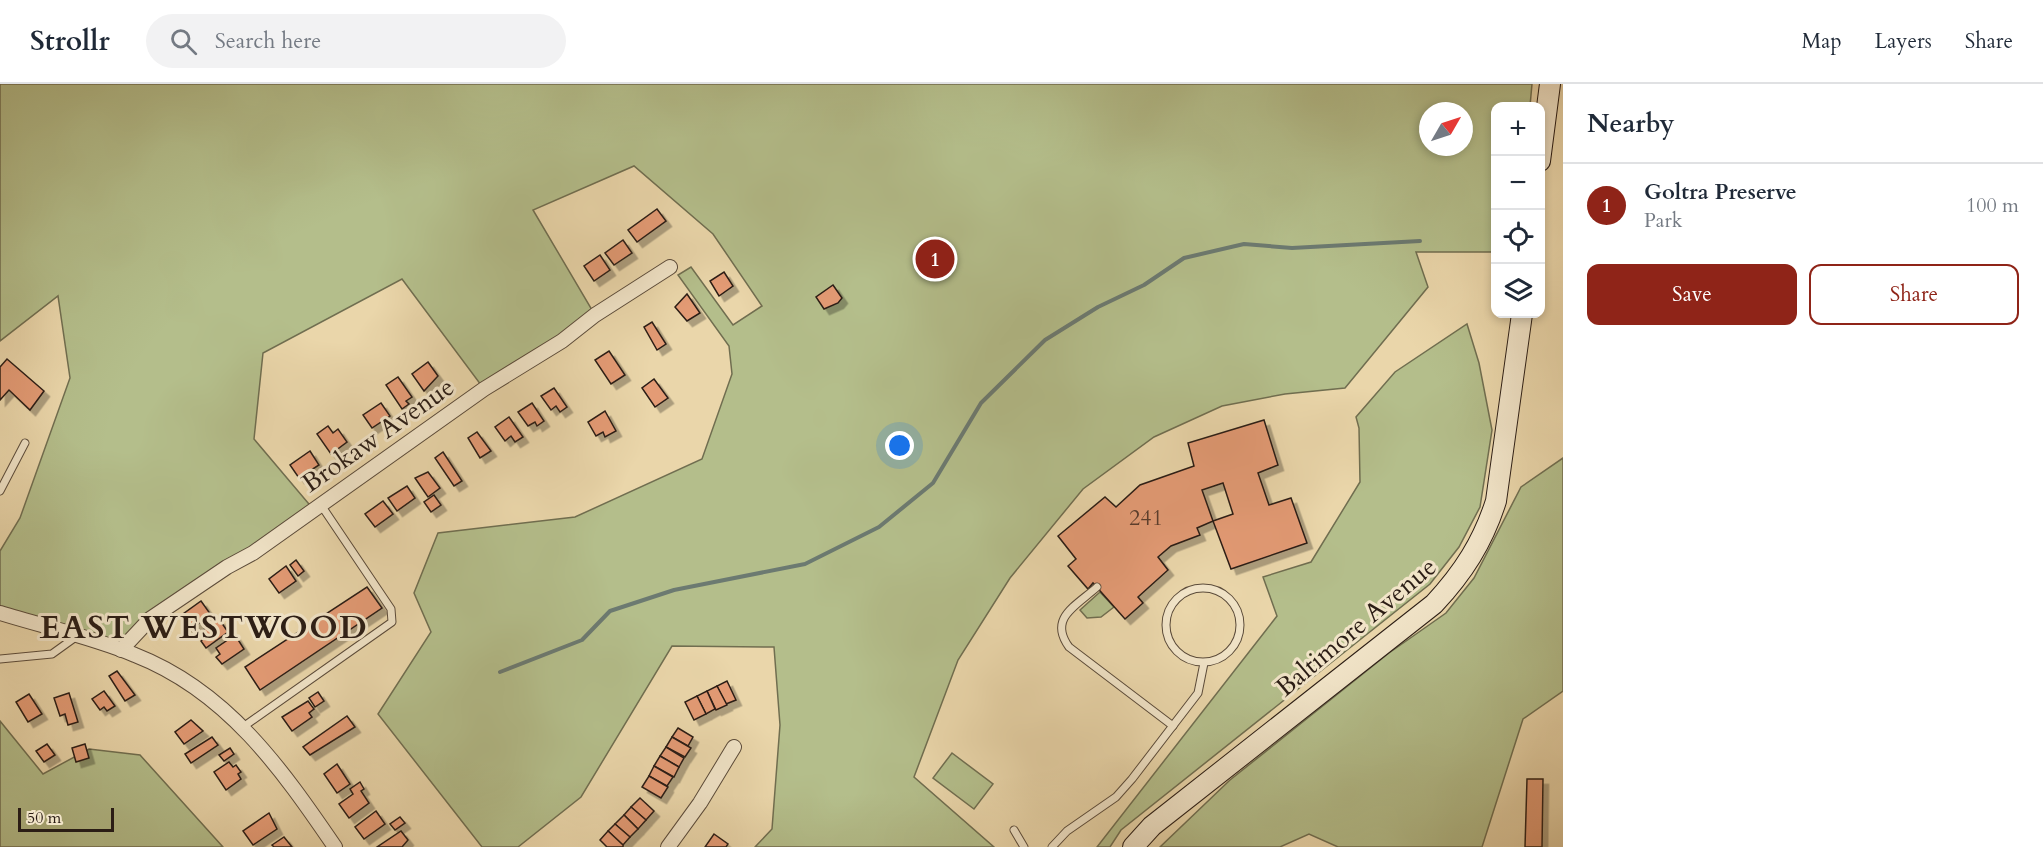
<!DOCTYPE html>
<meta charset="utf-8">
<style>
:root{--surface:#fff;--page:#f2f2f3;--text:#1f2937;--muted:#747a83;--line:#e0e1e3;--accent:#8f2418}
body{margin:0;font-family:Cardo,serif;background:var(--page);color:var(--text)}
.controls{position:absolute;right:18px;top:18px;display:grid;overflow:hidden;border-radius:12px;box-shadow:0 3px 9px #0003}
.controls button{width:54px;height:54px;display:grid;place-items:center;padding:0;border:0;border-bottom:2px solid var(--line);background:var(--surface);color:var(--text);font:30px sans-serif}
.compass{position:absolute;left:1419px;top:18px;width:54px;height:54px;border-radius:50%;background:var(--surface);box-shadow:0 3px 9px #0003;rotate:51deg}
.scale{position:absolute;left:18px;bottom:15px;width:96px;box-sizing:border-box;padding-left:6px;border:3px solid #2b1d15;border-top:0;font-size:16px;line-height:21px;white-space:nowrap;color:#2b1d15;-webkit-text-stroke:4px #f1e4c8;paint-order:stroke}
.you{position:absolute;left:900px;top:362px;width:21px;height:21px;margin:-15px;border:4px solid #fff;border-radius:50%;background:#1a73e8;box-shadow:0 0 0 9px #1a73e833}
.badge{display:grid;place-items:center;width:39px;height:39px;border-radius:50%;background:var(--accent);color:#fff;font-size:20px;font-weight:700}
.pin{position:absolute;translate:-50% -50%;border:3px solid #fff;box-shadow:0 2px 6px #0006}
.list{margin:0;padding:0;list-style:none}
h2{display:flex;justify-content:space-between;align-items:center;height:78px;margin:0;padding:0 24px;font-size:26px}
h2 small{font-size:20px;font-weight:400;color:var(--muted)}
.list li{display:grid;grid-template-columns:39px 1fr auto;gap:18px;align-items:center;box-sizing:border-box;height:84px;padding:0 24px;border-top:2px solid var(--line)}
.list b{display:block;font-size:22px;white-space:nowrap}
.list p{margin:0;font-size:20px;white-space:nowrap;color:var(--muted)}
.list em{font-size:20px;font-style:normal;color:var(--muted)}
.actions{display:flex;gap:12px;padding:18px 24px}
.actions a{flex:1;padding:14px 0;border:2px solid var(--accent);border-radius:12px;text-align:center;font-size:21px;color:var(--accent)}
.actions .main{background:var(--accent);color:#fff}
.icon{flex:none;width:33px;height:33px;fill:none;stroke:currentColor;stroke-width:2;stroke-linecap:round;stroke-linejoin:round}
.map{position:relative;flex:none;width:1563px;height:763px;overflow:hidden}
header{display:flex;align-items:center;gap:36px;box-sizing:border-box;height:84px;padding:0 30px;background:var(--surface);border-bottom:2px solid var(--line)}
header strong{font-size:28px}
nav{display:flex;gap:33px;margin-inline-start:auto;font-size:21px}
.search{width:420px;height:54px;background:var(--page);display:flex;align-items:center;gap:15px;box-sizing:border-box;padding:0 21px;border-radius:33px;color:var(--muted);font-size:22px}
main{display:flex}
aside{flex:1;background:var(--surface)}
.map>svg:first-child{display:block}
.green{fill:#b4be8b;stroke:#706e50;stroke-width:1.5;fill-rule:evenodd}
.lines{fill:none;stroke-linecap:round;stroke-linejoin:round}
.stream{stroke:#6c7a71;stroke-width:4}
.building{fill:#e49b75;stroke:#2b1d15;stroke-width:1.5;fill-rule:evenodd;filter:url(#shadow)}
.lane-casing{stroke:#5b4b3a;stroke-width:9}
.street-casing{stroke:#5b4b3a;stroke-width:16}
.secondary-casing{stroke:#2b1d15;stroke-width:22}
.lane{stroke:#f1e4c8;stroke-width:7}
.street{stroke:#f1e4c8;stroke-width:14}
.secondary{stroke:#f1e4c8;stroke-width:20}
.labels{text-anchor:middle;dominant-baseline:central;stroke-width:6;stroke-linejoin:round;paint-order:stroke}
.number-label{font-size:22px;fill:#593c2d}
.street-label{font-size:26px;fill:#2b1d15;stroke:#f1e4c8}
.district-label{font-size:32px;font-weight:bold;letter-spacing:1.5px;fill:#2b1d15;stroke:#f1e4c8}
</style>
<header>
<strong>Strollr</strong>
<div class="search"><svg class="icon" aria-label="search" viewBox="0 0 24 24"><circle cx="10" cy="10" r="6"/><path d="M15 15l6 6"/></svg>Search here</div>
<nav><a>Map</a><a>Layers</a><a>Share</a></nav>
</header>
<main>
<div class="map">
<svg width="1563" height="763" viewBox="0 0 1563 763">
<defs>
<filter id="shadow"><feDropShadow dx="5.5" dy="5.5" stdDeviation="0" flood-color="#0004"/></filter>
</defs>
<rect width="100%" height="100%" fill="#ead6aa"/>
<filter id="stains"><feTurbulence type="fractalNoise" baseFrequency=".00333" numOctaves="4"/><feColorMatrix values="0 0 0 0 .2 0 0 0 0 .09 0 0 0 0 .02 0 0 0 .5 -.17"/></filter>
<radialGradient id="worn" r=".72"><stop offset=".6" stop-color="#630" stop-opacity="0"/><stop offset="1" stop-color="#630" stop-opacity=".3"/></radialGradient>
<g class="green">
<path d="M0,0h1532l-2,22h-34l-1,146h-79l12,35 -83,101 -60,6 -63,12 -68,31 -71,52 -73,89 -52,82 -44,117 80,70h-239l17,-18 8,-104 -6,-78 -102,-1 -91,151 -63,50h-36l-104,-133 53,-82 -17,-39 24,-60 137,-16 127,-58 30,-85 -3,-28 -51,-71 13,-8 42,58 29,-19 -49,-72 -79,-68 -101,44 62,105 -111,74 -82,-110 -139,74 -9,86 60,71 -87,57 -106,83 -121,-37v-62l20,-33 50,-140 -12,-82 -58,45zM1428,27h36v36h-36z"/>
<polygon points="1467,240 1479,279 1492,346 1480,423 1459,463 1430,500 1121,746 1110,763 1097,763 1277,532 1263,493 1311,478 1360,398 1359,344 1356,333 1395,288"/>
<polygon points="1563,374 1563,607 1523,635 1482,763 1338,763 1309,750 1280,763 1160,763 1230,696 1389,569 1446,529 1474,494 1521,403"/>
<polygon points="1100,508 1114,523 1101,533 1087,534 1080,526"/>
<polygon points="0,637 43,690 89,665 140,671 223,763 0,763"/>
<polygon points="952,669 993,700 974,725 933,694"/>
</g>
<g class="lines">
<polyline class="stream" points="500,588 582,556 610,527 674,506 805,480 879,443 933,399 981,319 1045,256 1098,223 1144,201 1184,174 1244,160 1292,164 1420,157"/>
</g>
<g class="building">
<polygon points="657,125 666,137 637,158 628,146"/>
<polygon points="623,156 632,169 614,181 605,169"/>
<polygon points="600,171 610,186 594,197 584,182"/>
<polygon points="724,188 733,202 719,212 710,197"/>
<polygon points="833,201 842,214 838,219 824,225 816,213"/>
<polygon points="687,210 700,229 687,237 675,223"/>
<polygon points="652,238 666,260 657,266 644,243"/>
<polygon points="609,267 625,291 611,300 595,276"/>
<polygon points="7,275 44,307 30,326 9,306 0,316 0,283"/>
<polygon points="428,278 438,292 424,307 412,290"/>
<polygon points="398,293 412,313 406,317 409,320 402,325 386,301"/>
<polygon points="654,295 668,314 655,323 642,304"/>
<polygon points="554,304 567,323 560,328 556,322 551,326 541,312"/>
<polygon points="381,319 390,332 372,344 363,331"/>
<polygon points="532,319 544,337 537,342 535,338 528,342 518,328"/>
<polygon points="605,327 616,347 605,353 603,348 596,352 588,338"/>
<polygon points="509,333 523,353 515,358 511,352 505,357 495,343"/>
<path d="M1264,336l14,45 -20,8 11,32 22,-7 16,45 -76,26 -18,-48 -16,7 3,7 -29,11 -13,11 10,13 -30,27 5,6 -18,16 -32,-36 -5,6 -20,-23 8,-7 -18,-23 47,-39 11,10 24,-22 54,-19 -6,-23zM1223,399l10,31 -20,7 -11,-31z"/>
<polygon points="328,342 333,349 338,345 347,358 331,370 317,350"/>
<polygon points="477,348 491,367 480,374 468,354"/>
<polygon points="310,367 319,381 299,394 290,381"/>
<polygon points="443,368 462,397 454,402 435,374"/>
<polygon points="428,388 440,404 428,413 415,394"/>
<polygon points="407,402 415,414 397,427 388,414"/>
<polygon points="434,411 441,421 431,428 424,418"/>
<polygon points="383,417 393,430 375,443 365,430"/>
<polygon points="296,476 304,487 298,492 290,481"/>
<polygon points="286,482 296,497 279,509 269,495"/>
<polygon points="367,503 382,524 260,606 245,583"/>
<polygon points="201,517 211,531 189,546 184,539 188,536 183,530"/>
<polygon points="219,535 228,548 206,564 201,557 204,554 200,548"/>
<polygon points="235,551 244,565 222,580 216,573 220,570 216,564"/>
<polygon points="117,587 135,611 125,617 109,592"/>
<polygon points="727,597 736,616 726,620 717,602"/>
<polygon points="717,602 727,621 716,626 707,607"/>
<polygon points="104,607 115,622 107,627 104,623 100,626 92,615"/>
<polygon points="707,607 715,625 706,630 697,612"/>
<polygon points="318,608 324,617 315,623 309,614"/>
<polygon points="69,609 78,638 68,641 65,630 60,632 54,614"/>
<polygon points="29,610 42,630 28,638 16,618"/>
<polygon points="697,612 706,630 694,636 685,618"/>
<polygon points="308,617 314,625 309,629 312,633 292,647 282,633"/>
<polygon points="347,632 355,643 310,671 303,663"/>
<polygon points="191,636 203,647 184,660 175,648"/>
<polygon points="678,644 693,653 688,662 672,653"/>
<polygon points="212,653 218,661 191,679 185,670"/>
<polygon points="672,653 691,664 685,673 666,663"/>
<polygon points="47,660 55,671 44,678 36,667"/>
<polygon points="85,660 89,674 76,678 72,664"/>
<polygon points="666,663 684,674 679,683 660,672"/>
<polygon points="230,664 234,670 224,677 219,671"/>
<polygon points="660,672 679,683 674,693 654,682"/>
<polygon points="229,678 233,683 236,681 241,688 238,690 241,695 226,706 214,688"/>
<polygon points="337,680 350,700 337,709 324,690"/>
<polygon points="654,682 673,693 667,702 649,692"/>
<polygon points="649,692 668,703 661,714 642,703"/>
<polygon points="1527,695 1543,695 1542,763 1525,763"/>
<polygon points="360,698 364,705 361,707 369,719 349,734 339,720 353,710 350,705"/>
<polygon points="640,714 654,727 646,736 631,723"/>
<polygon points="631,723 646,736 638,745 624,731"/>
<polygon points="376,727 385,740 364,755 355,743"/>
<polygon points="269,729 277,745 253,761 243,747"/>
<polygon points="624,731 638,745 630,753 615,740"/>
<polygon points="400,733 405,739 395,746 390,740"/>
<polygon points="615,740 630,753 623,761 608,747"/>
<polygon points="401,747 408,756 402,763 377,763"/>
<polygon points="608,747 623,761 623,763 607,763 600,756"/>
<polygon points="714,750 728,760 726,763 705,763"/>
<polygon points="284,753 292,763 274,763 272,761"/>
</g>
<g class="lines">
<defs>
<g id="lane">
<polyline points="0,407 25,359"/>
<path d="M1097,503c-21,19 -49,31 -28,60l104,79"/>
<circle cx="1203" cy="541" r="37"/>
<polyline points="0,575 52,570 77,552"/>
<polyline points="243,643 392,538 391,525 321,421"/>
<polyline points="1014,746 1024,763"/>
<polyline points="1052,763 1067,747 1116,713 1132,695 1198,609 1204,579"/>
</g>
<g id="street">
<path d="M0,529c45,14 92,24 135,42 92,36 146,113 200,192"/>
<polyline points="121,566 150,535 227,483 253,469 484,305 562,257 595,231 670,183"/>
<polyline points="668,763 700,719 734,663"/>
</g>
<g id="secondary">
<polyline points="1540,77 1550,0"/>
<path d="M1133,763l19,-21 282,-222c29,-31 49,-62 62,-103l26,-187"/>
</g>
</defs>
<use href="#lane" class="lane-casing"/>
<use href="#street" class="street-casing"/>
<use href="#secondary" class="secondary-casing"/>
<use href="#lane" class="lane"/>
<use href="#street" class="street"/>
<use href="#secondary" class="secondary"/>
</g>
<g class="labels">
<g class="number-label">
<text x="1146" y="434">241</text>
</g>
<g class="street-label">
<text transform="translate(378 351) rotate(-35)">Brokaw Avenue</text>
<text transform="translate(1356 543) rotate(-40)">Baltimore Avenue</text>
</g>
<g class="district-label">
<text x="204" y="544">EAST WESTWOOD</text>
</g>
</g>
<rect width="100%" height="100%" filter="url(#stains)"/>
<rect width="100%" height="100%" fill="url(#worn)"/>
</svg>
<div class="controls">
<button>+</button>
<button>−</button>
<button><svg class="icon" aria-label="locate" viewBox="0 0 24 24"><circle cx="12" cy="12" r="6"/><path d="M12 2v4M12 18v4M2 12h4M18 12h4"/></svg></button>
<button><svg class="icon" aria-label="layers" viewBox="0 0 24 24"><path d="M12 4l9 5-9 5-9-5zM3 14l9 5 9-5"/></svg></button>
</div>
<svg class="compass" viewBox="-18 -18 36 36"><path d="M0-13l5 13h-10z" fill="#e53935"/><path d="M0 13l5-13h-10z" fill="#747a83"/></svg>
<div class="scale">50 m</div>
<div class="you"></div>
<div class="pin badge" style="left:935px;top:175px">1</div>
</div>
<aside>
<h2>Nearby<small></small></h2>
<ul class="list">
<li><span class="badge">1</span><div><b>Goltra Preserve</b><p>Park</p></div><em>100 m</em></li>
</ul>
<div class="actions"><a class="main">Save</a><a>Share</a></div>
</aside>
</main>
